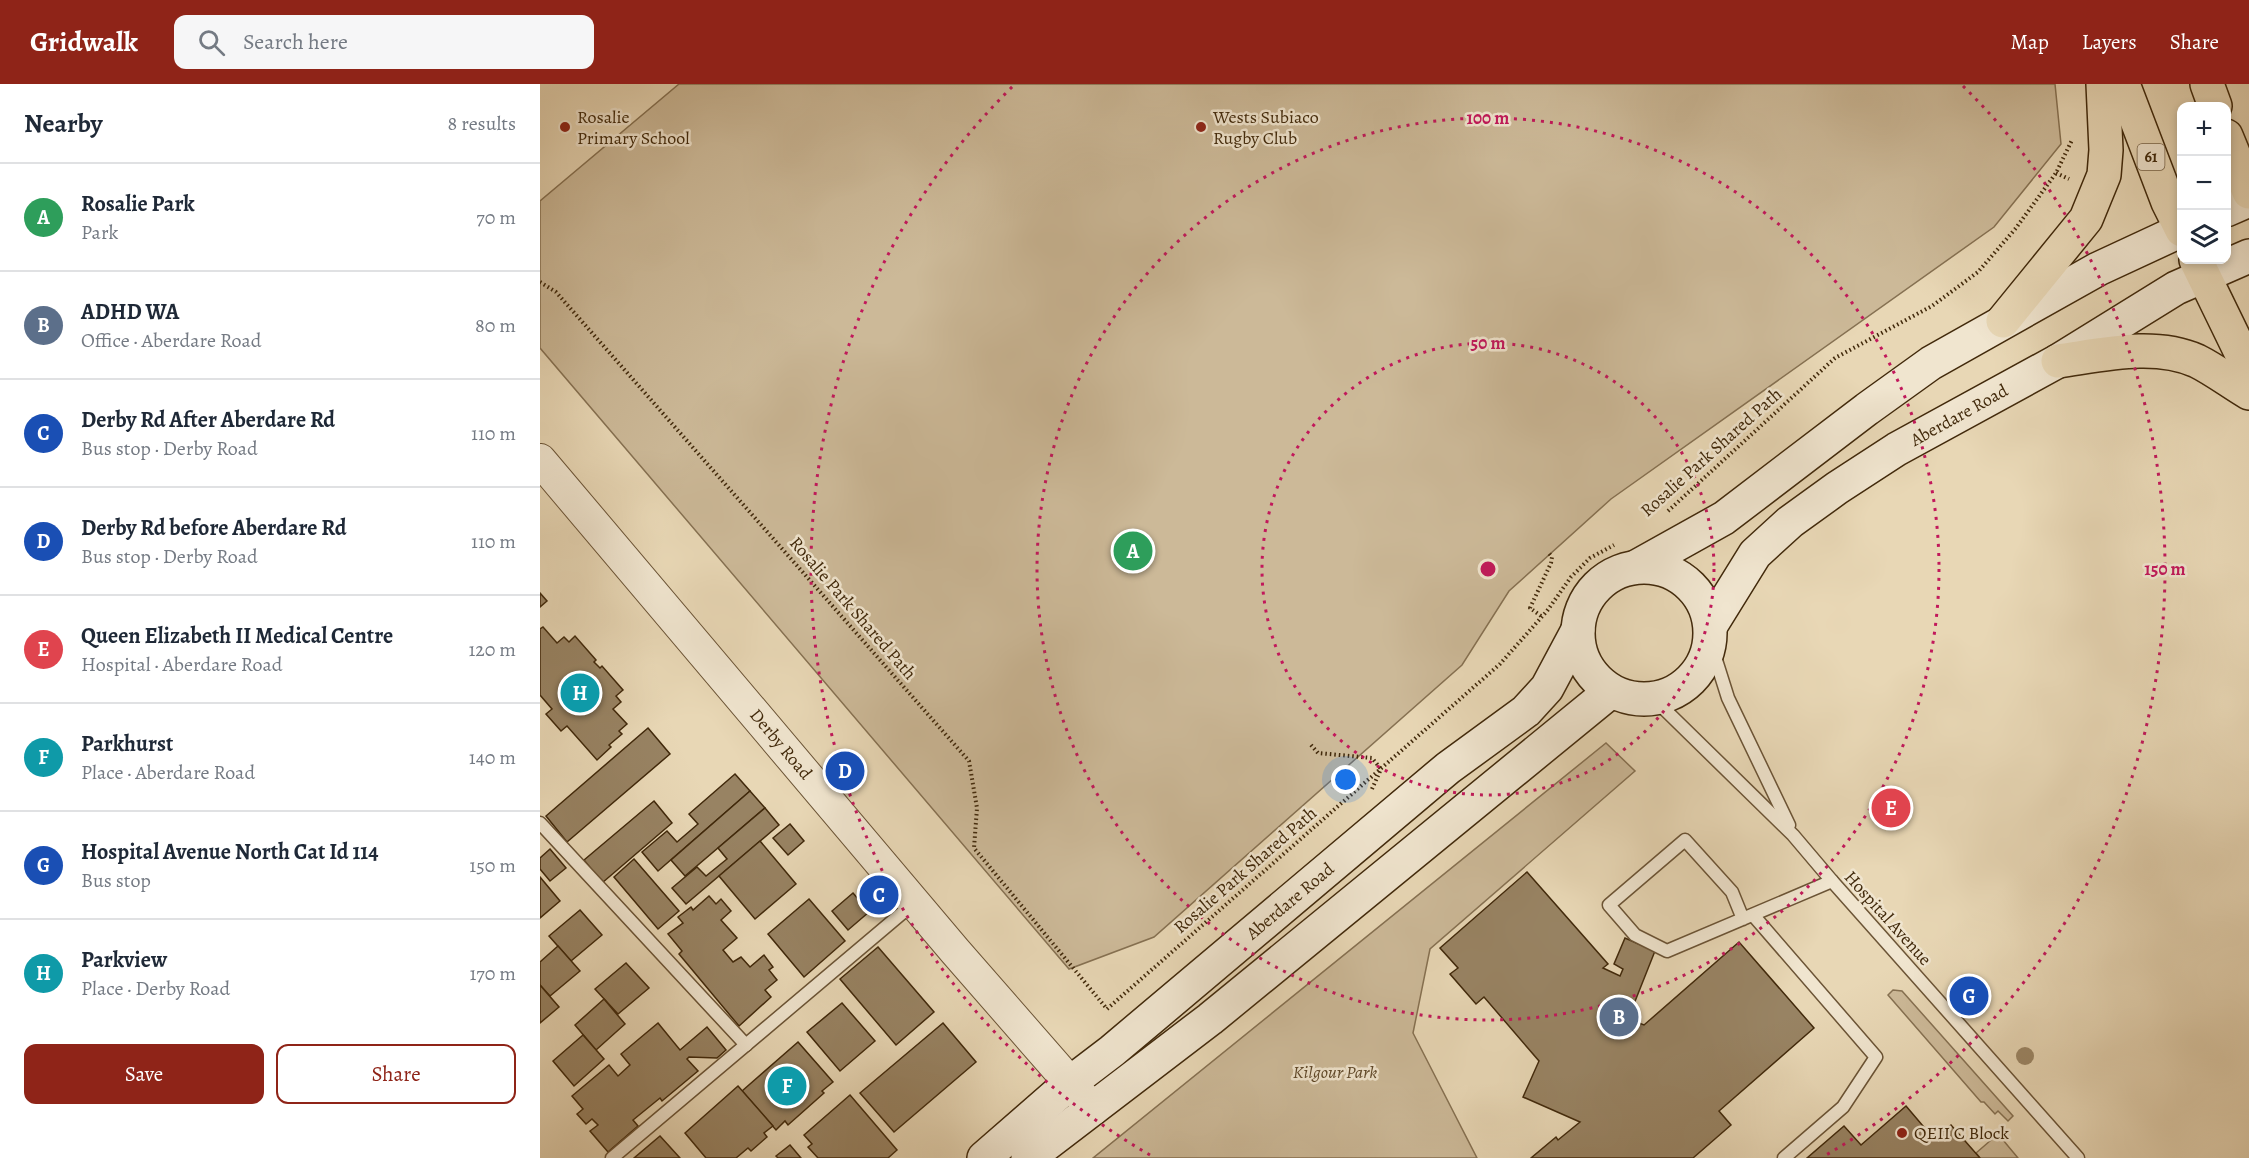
<!DOCTYPE html>
<meta charset="utf-8">
<style>
:root{--surface:#fff;--page:#f6f6f7;--text:#1f2937;--muted:#747a83;--line:#e0e1e3;--accent:#8f2418}
body{margin:0;font-family:Alegreya,serif;background:var(--page);color:var(--text)}
.controls{position:absolute;right:18px;top:18px;display:grid;overflow:hidden;border-radius:12px;box-shadow:0 3px 9px #0003}
.controls button{width:54px;height:54px;display:grid;place-items:center;padding:0;border:0;border-bottom:2px solid var(--line);background:var(--surface);color:var(--text);font:30px sans-serif}
.you{position:absolute;left:806px;top:696px;width:21px;height:21px;margin:-15px;border:4px solid #fff;border-radius:50%;background:#1a73e8;box-shadow:0 0 0 9px #1a73e833}
.badge{display:grid;place-items:center;width:39px;height:39px;border-radius:50%;background:var(--accent);color:#fff;font-size:20px;font-weight:700}
.pin{position:absolute;translate:-50% -50%;border:3px solid #fff;box-shadow:0 2px 6px #0006}
.list{margin:0;padding:0;list-style:none}
h2{display:flex;justify-content:space-between;align-items:center;height:78px;margin:0;padding:0 24px;font-size:26px}
h2 small{font-size:20px;font-weight:400;color:var(--muted)}
.list li{display:grid;grid-template-columns:39px 1fr auto;gap:18px;align-items:center;box-sizing:border-box;height:108px;padding:0 24px;border-top:2px solid var(--line)}
.list b{display:block;font-size:22px;white-space:nowrap}
.list p{margin:0;font-size:20px;white-space:nowrap;color:var(--muted)}
.list em{font-size:20px;font-style:normal;color:var(--muted)}
.actions{display:flex;gap:12px;padding:18px 24px}
.actions a{flex:1;padding:14px 0;border:2px solid var(--accent);border-radius:12px;text-align:center;font-size:21px;color:var(--accent)}
.actions .main{background:var(--accent);color:#fff}
.icon{flex:none;width:33px;height:33px;fill:none;stroke:currentColor;stroke-width:2;stroke-linecap:round;stroke-linejoin:round}
.map{position:relative;flex:none;width:1709px;height:1074px;overflow:hidden}
header{display:flex;align-items:center;gap:36px;box-sizing:border-box;height:84px;padding:0 30px;background:var(--accent);color:#fff}
header strong{font-size:28px}
nav{display:flex;gap:33px;margin-inline-start:auto;font-size:21px}
.search{width:420px;height:54px;background:var(--page);display:flex;align-items:center;gap:15px;box-sizing:border-box;padding:0 21px;border-radius:12px;color:var(--muted);font-size:22px}
main{display:flex}
aside{flex:1;background:var(--surface)}
.map>svg:first-child{display:block}
.green{fill:#ccb998;stroke:#867152;stroke-width:1.5}
.building{fill:#988363;stroke:#41290b;stroke-width:1.5}
.lines{fill:none;stroke-linecap:round;stroke-linejoin:round}
.service-casing{stroke:#6b5436;stroke-width:15}
.tertiary-casing{stroke:#6b5436;stroke-width:34}
.secondary-casing{stroke:#41290b;stroke-width:36}
.primary-casing{stroke:#41290b;stroke-width:36}
.path{stroke:#41290b;stroke-width:4;stroke-dasharray:1.5 3;stroke-linecap:butt}
.service{stroke:#f0e5cf;stroke-width:12}
.tertiary{stroke:#f0e5cf;stroke-width:32}
.secondary{stroke:#f0e5cf;stroke-width:33}
.primary{stroke:#e8d7b5;stroke-width:33}
.tree{fill:#9c8767}
.ring{fill:none;stroke:#c2185b;stroke-width:3;stroke-dasharray:3 6}
.poi-dot{fill:#8f2418;stroke:#f0e5cf;stroke-width:2}
.labels{text-anchor:middle;dominant-baseline:central;stroke-width:5;stroke-linejoin:round;paint-order:stroke}
.shield{fill:#f0e5cf;stroke:#766146;stroke-width:1.5}
.shield-label{font-size:16px;font-weight:bold;fill:#41290b}
.poi-label{font-size:18px;fill:#41290b;stroke:#f0e5cf;text-anchor:start}
.street-label{font-size:18px;fill:#41290b;stroke:#f0e5cf}
.park-label{font-size:18px;font-style:italic;fill:#5d4627;stroke:#f0e5cf}
.centre{fill:#c2185b;stroke:#f0e5cf;stroke-width:3}
.ring-label{font-size:18px;text-anchor:middle;font-weight:bold;fill:#c2185b;stroke:#f0e5cf;stroke-width:5;stroke-linejoin:round;paint-order:stroke}
</style>
<header>
<strong>Gridwalk</strong>
<div class="search"><svg class="icon" aria-label="search" viewBox="0 0 24 24"><circle cx="10" cy="10" r="6"/><path d="M15 15l6 6"/></svg>Search here</div>
<nav><a>Map</a><a>Layers</a><a>Share</a></nav>
</header>
<main>
<aside>
<h2>Nearby<small>8 results</small></h2>
<ul class="list">
<li><span class="badge" style="background:#2e9e5b">A</span><div><b>Rosalie Park</b><p>Park</p></div><em>70 m</em></li>
<li><span class="badge" style="background:#5c6f8a">B</span><div><b>ADHD WA</b><p>Office · Aberdare Road</p></div><em>80 m</em></li>
<li><span class="badge" style="background:#1a4fb4">C</span><div><b>Derby Rd After Aberdare Rd</b><p>Bus stop · Derby Road</p></div><em>110 m</em></li>
<li><span class="badge" style="background:#1a4fb4">D</span><div><b>Derby Rd before Aberdare Rd</b><p>Bus stop · Derby Road</p></div><em>110 m</em></li>
<li><span class="badge" style="background:#e0444e">E</span><div><b>Queen Elizabeth II Medical Centre</b><p>Hospital · Aberdare Road</p></div><em>120 m</em></li>
<li><span class="badge" style="background:#0f9aa8">F</span><div><b>Parkhurst</b><p>Place · Aberdare Road</p></div><em>140 m</em></li>
<li><span class="badge" style="background:#1a4fb4">G</span><div><b>Hospital Avenue North Cat Id 114</b><p>Bus stop</p></div><em>150 m</em></li>
<li><span class="badge" style="background:#0f9aa8">H</span><div><b>Parkview</b><p>Place · Derby Road</p></div><em>170 m</em></li>
</ul>
<div class="actions"><a class="main">Save</a><a>Share</a></div>
</aside>
<div class="map">
<svg width="1709" height="1074" viewBox="0 0 1709 1074">
<rect width="100%" height="100%" fill="#e8d7b5"/>
<filter id="stains"><feTurbulence type="fractalNoise" baseFrequency=".00333" numOctaves="4"/><feColorMatrix values="0 0 0 0 .2 0 0 0 0 .09 0 0 0 0 .02 0 0 0 .5 -.17"/></filter>
<radialGradient id="worn" r=".72"><stop offset=".6" stop-color="#630" stop-opacity="0"/><stop offset="1" stop-color="#630" stop-opacity=".3"/></radialGradient>
<g class="green">
<polygon points="139,0 1515,0 1521,60 1454,143 1071,415 969,507 922,581 614,853 529,885 0,264 0,117"/>
<polygon points="1066,659 1095,687 890,865 873,949 937,1074 553,1074"/>
<polygon points="1353,906 1362,907 1473,1032 1468,1037 1458,1027 1455,1030 1444,1018 1441,1018 1348,911"/>
<polygon points="1458,1050 1478,1074 1440,1074 1436,1069"/>
</g>
<g class="building">
<polygon points="0,509 7,517 0,523"/>
<polygon points="3,543 17,559 24,553 29,558 35,552 56,576 54,578 60,584 62,582 83,606 76,612 81,618 73,625 87,640 79,647 82,650 69,661 71,663 57,676 27,642 21,647 6,630 12,625 0,611 0,545"/>
<polygon points="108,644 130,670 27,758 6,732"/>
<polygon points="195,690 210,707 118,787 102,768 127,747 137,758 158,740 149,730"/>
<polygon points="210,707 225,724 145,792 131,776"/>
<polygon points="114,717 132,739 62,799 44,776"/>
<polygon points="225,724 239,741 146,820 132,804 157,783 166,792 187,775 178,764"/>
<polygon points="250,740 264,757 248,771 233,754"/>
<polygon points="220,757 256,800 215,835 179,792"/>
<polygon points="10,765 26,784 10,797 0,785 0,774"/>
<polygon points="94,775 139,827 118,845 74,793"/>
<polygon points="987,788 1068,880 1063,884 1080,892 1083,885 1074,880 1085,854 1115,867 1088,935 1104,941 1199,858 1274,944 1179,1027 1191,1041 1153,1074 991,1074 1016,1053 1018,1056 1040,1038 983,1013 999,977 944,913 936,920 910,890 918,884 900,864"/>
<polygon points="0,793 20,817 0,834"/>
<polygon points="313,809 329,828 308,846 292,827"/>
<polygon points="169,812 176,820 181,815 191,827 181,836 197,854 183,866 193,878 201,873 210,883 224,871 233,883 229,886 237,896 225,906 231,913 199,942 139,870 142,867 128,850 143,839 138,833 151,823 153,826"/>
<polygon points="269,815 305,857 264,893 228,850"/>
<polygon points="40,826 62,851 31,877 9,852"/>
<polygon points="18,862 40,887 10,912 0,901 0,878"/>
<polygon points="338,863 394,928 356,961 300,895"/>
<polygon points="86,879 109,904 78,930 55,905"/>
<polygon points="0,901 19,923 0,939"/>
<polygon points="64,915 85,940 56,966 35,941"/>
<polygon points="302,919 335,957 300,987 267,948"/>
<polygon points="118,939 140,966 167,943 186,966 177,974 149,973 147,975 158,987 122,1017 120,1014 93,1036 98,1042 68,1068 50,1047 58,1041 52,1035 46,1040 37,1030 43,1025 32,1012 69,981 78,992 90,981 81,970"/>
<polygon points="403,939 436,978 354,1048 320,1009"/>
<polygon points="43,951 64,975 34,1002 13,977"/>
<polygon points="258,958 293,998 282,1007 284,1009 248,1041 245,1037 236,1046 202,1007"/>
<polygon points="198,1002 233,1042 224,1049 227,1053 211,1067 208,1064 196,1074 166,1074 145,1049"/>
<polygon points="310,1011 357,1066 348,1074 278,1074 268,1063 272,1060 264,1051"/>
<polygon points="1366,1022 1394,1055 1411,1041 1440,1074 1267,1074 1304,1042 1321,1061"/>
<polygon points="120,1052 140,1074 94,1074"/>
<polygon points="250,1061 261,1074 238,1074 236,1072"/>
</g>
<g class="lines">
<defs>
<g id="service">
<polyline points="1170,557 1188,614 1249,741"/>
<polyline points="1114,615 1253,751 1292,797 1538,1074"/>
<polyline points="0,739 206,961"/>
<polyline points="1213,831 1336,973 1303,1023 1244,1074"/>
<polyline points="1203,835 1192,808 1145,756 1069,821 1095,851 1127,867 1292,797"/>
<polyline points="72,1074 374,819"/>
</g>
<polyline id="tertiary" points="0,376 415,867 553,1025"/>
<g id="secondary">
<polyline points="1686,126 1709,116"/>
<polyline points="1098,482 1184,434 1327,325 1391,279 1558,185 1642,146"/>
<circle cx="1104" cy="549" r="66"/>
<polyline points="1171,541 1215,470 1250,438 1297,404 1357,365 1518,277 1636,204 1709,172"/>
<polyline points="444,1074 530,999 572,967 908,684 986,627 1007,604 1038,546"/>
<polyline points="488,1074 670,935 1071,607"/>
</g>
<g id="primary">
<polyline points="1583,0 1628,118 1642,146"/>
<polyline points="1667,0 1675,22"/>
<polyline points="1686,52 1709,108"/>
<polyline points="1656,176 1709,285"/>
<polyline points="1463,237 1546,135 1564,91 1566,66 1563,0"/>
<path d="M1518,277c44,-6 96,-19 139,0 18,9 35,22 52,32"/>
</g>
</defs>
<use href="#service" class="service-casing"/>
<use href="#tertiary" class="tertiary-casing"/>
<use href="#secondary" class="secondary-casing"/>
<use href="#primary" class="primary-casing"/>
<g class="path">
<polyline points="1516,89 1529,95"/>
<polyline points="0,198 16,208 429,677 437,724 434,764 567,925 960,580 1007,527 1031,493 1050,474 1074,461"/>
<polyline points="1128,427 1295,274 1392,222 1438,188 1476,144 1516,89 1532,56"/>
<polyline points="1001,532 990,524 1011,479 1012,473 1008,468"/>
<polyline points="771,661 778,669 832,674 841,685"/>
<polyline points="832,705 841,685"/>
</g>
<use href="#service" class="service"/>
<use href="#tertiary" class="tertiary"/>
<use href="#secondary" class="secondary"/>
<use href="#primary" class="primary"/>
</g>
<circle class="tree" cx="1485" cy="972" r="9"/>
<g class="ring">
<circle cx="948" cy="485" r="226"/>
<circle cx="948" cy="485" r="451"/>
<path d="M610 1071A677 677 0 0 1 473 2M1423 2A677 677 0 0 1 1286 1071"/>
</g>
<g class="poi-dot">
<circle cx="25" cy="43" r="6"/>
<circle cx="661" cy="43" r="6"/>
<circle cx="1362" cy="1049" r="6"/>
</g>
<g class="labels">
<rect class="shield" x="1597.5" y="60" width="27" height="26" rx="4.5"/>
<g class="shield-label">
<text x="1611" y="73">61</text>
</g>
<g class="poi-label">
<text x="37" y="33">Rosalie<tspan x="37" dy="21">Primary School</tspan></text>
<text x="673" y="33">Wests Subiaco<tspan x="673" dy="21">Rugby Club</tspan></text>
<text x="1374" y="1049">QEII C Block</text>
</g>
<g class="street-label">
<text transform="translate(1419 331) rotate(-29)">Aberdare Road</text>
<text transform="translate(1171 368) rotate(-42)">Rosalie Park Shared Path</text>
<text transform="translate(313 524) rotate(49)">Rosalie Park Shared Path</text>
<text transform="translate(241 660) rotate(50)">Derby Road</text>
<text transform="translate(705 786) rotate(-41)">Rosalie Park Shared Path</text>
<text transform="translate(750 817) rotate(-40)">Aberdare Road</text>
<text transform="translate(1348 834) rotate(48)">Hospital Avenue</text>
</g>
<g class="park-label">
<text x="795" y="988">Kilgour Park</text>
</g>
</g>
<circle cx="948" cy="485" r="9" class="centre"/>
<g class="ring-label">
<text x="948" y="40">100 m</text>
<text x="948" y="265">50 m</text>
<text x="1625" y="491">150 m</text>
</g>
<rect width="100%" height="100%" filter="url(#stains)"/>
<rect width="100%" height="100%" fill="url(#worn)"/>
</svg>
<div class="controls">
<button>+</button>
<button>−</button>
<button><svg class="icon" aria-label="layers" viewBox="0 0 24 24"><path d="M12 4l9 5-9 5-9-5zM3 14l9 5 9-5"/></svg></button>
</div>
<div class="you"></div>
<div class="pin badge" style="left:593px;top:467px;background:#2e9e5b">A</div>
<div class="pin badge" style="left:1079px;top:933px;background:#5c6f8a">B</div>
<div class="pin badge" style="left:339px;top:811px;background:#1a4fb4">C</div>
<div class="pin badge" style="left:305px;top:687px;background:#1a4fb4">D</div>
<div class="pin badge" style="left:1351px;top:724px;background:#e0444e">E</div>
<div class="pin badge" style="left:247px;top:1002px;background:#0f9aa8">F</div>
<div class="pin badge" style="left:1429px;top:912px;background:#1a4fb4">G</div>
<div class="pin badge" style="left:40px;top:609px;background:#0f9aa8">H</div>
</div>
</main>
